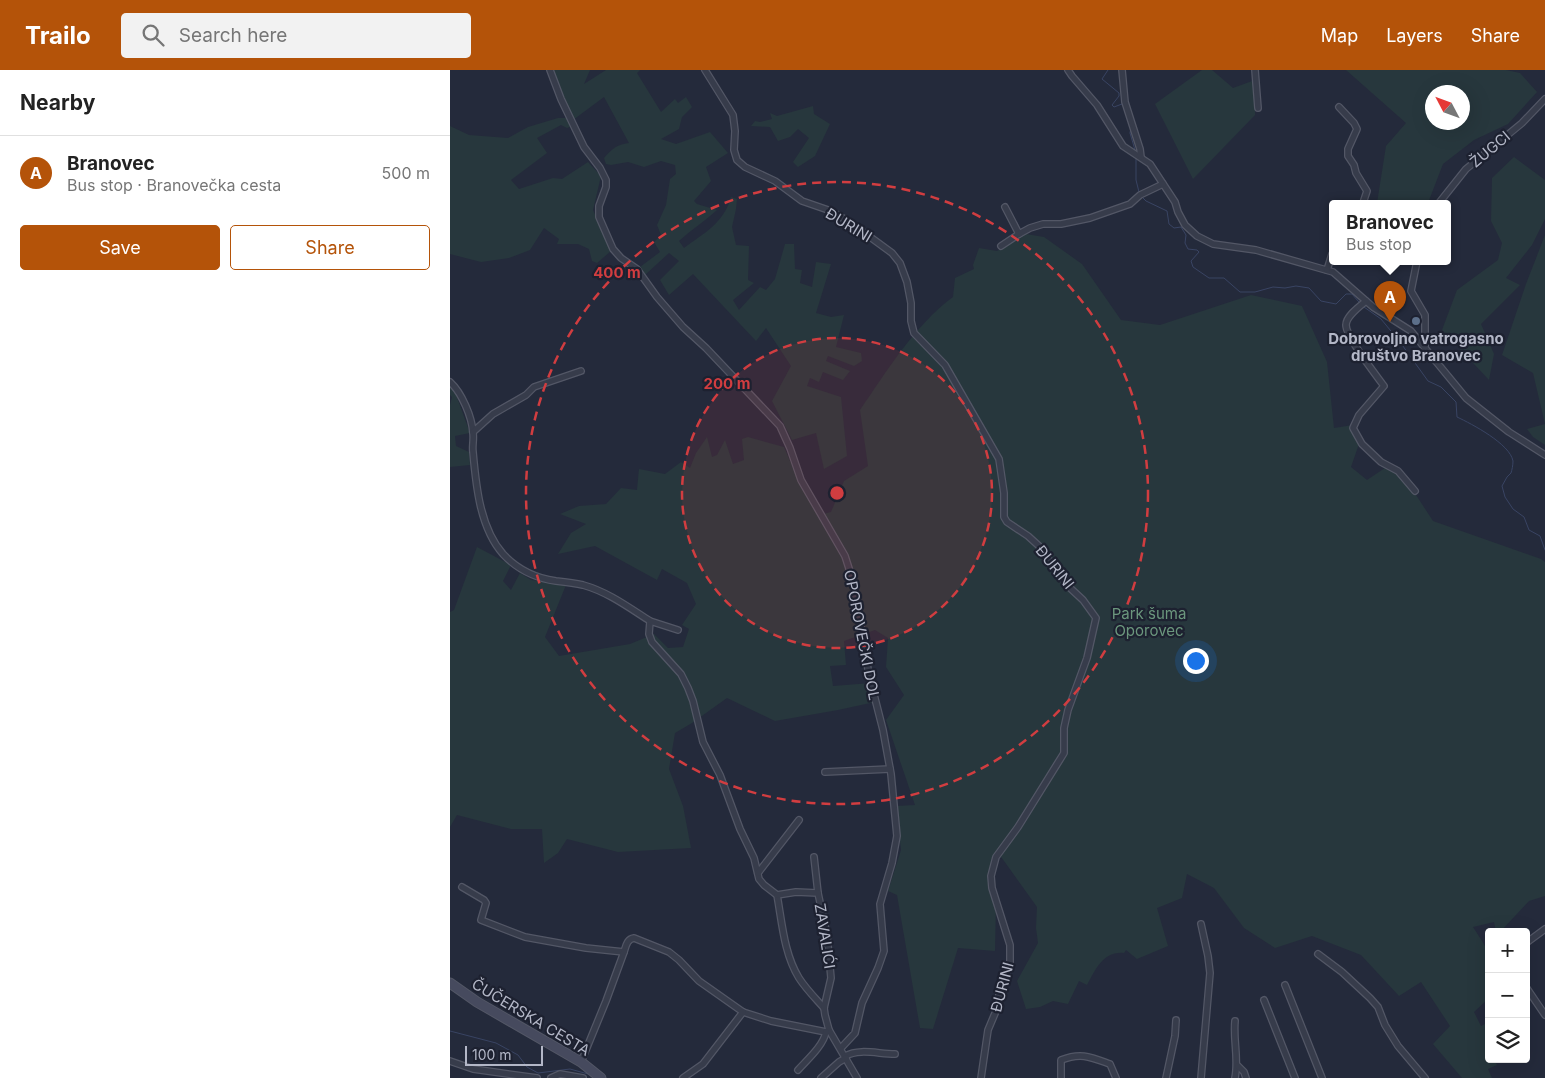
<!DOCTYPE html>
<meta charset="utf-8">
<style>
:root{--surface:#fff;--page:#f2f2f2;--text:#222;--muted:#767676;--line:#e0e0e0;--accent:#b45309}
body{margin:0;font-family:Inter,sans-serif;background:var(--page);color:var(--text)}
.controls{position:absolute;right:15px;bottom:15px;display:grid;overflow:hidden;border-radius:5px;box-shadow:0 5px 20px #0002}
.controls button{width:45px;height:45px;display:grid;place-items:center;padding:0;border:0;border-bottom:1px solid var(--line);background:var(--surface);color:var(--text);font:25px sans-serif}
.compass{position:absolute;left:975px;top:15px;width:45px;height:45px;border-radius:50%;background:var(--surface);box-shadow:0 5px 20px #0002;rotate:311deg}
.scale{position:absolute;left:15px;bottom:12px;width:78px;box-sizing:border-box;padding-left:5px;border:2px solid #b3b7c7;border-top:0;font-size:14px;line-height:18px;white-space:nowrap;color:#b3b7c7;-webkit-text-stroke:4px #1d2130;paint-order:stroke}
.you{position:absolute;left:745px;top:590px;width:18px;height:18px;margin:-12px;border:4px solid #fff;border-radius:50%;background:#1a73e8;box-shadow:0 0 0 8px #1a73e833}
.badge{display:grid;place-items:center;width:32px;height:32px;border-radius:50%;background:var(--accent);color:#fff;font-size:16px;font-weight:700}
.pin{position:absolute;translate:-50% -41px;filter:drop-shadow(0 1px 2px #0008)}
.pin::after{content:'';position:absolute;top:26px;width:18px;height:15px;background:inherit;clip-path:polygon(0 0,100% 0,50% 100%)}
.popup{position:absolute;left:879px;top:130px;width:122px;height:65px;box-sizing:border-box;display:grid;place-content:center;border-radius:5px;background:var(--surface);filter:drop-shadow(0 1px 4px #0005);font-size:16px;white-space:nowrap;color:var(--muted)}
.popup b{font-size:19px;color:var(--text)}
.popup::after{content:'';position:absolute;left:50%;top:100%;margin-left:-10px;border:10px solid transparent;border-top-color:var(--surface)}
.list{margin:0;padding:0;list-style:none}
h2{display:flex;justify-content:space-between;align-items:center;height:65px;margin:0;padding:0 20px;font-size:21px}
h2 small{font-size:16px;font-weight:400;color:var(--muted)}
.list li{display:grid;grid-template-columns:32px 1fr auto;gap:15px;align-items:center;box-sizing:border-box;height:75px;padding:0 20px;border-top:1px solid var(--line)}
.list b{display:block;font-size:19px;white-space:nowrap}
.list p{margin:0;font-size:16px;white-space:nowrap;color:var(--muted)}
.list em{font-size:16px;font-style:normal;color:var(--muted)}
.actions{display:flex;gap:10px;padding:15px 20px}
.actions a{flex:1;padding:11px 0;border:1px solid var(--accent);border-radius:5px;text-align:center;font-size:18px;color:var(--accent)}
.actions .main{background:var(--accent);color:#fff}
.icon{flex:none;width:28px;height:28px;fill:none;stroke:currentColor;stroke-width:2;stroke-linecap:round;stroke-linejoin:round}
.map{position:relative;flex:none;width:1095px;height:1008px;overflow:hidden}
header{display:flex;align-items:center;gap:30px;box-sizing:border-box;height:70px;padding:0 25px;background:var(--accent);color:#fff}
header strong{font-size:24px}
nav{display:flex;gap:28px;margin-inline-start:auto;font-size:18px}
.search{width:350px;height:45px;background:var(--page);display:flex;align-items:center;gap:12px;box-sizing:border-box;padding:0 18px;border-radius:5px;color:var(--muted);font-size:19px}
main{display:flex}
aside{flex:1;background:var(--surface)}
.map>svg:first-child{display:block}
.green{fill:#27373d;fill-rule:evenodd}
.lines{fill:none;stroke-linecap:round;stroke-linejoin:round}
.stream{stroke:#394463;stroke-width:1}
.street-casing{stroke:#535766;stroke-width:8}
.secondary-casing{stroke:#535766;stroke-width:11}
.street{stroke:#373c4b;stroke-width:5.5}
.secondary{stroke:#464a5e;stroke-width:9}
.ring{fill:none;stroke:#d13d40;stroke-width:2.5;stroke-dasharray:9 6}
.service-dot{fill:#5c6f8a;stroke:#1d2130;stroke-width:2}
.labels{text-anchor:middle;dominant-baseline:central;stroke-width:4.5;stroke-linejoin:round;paint-order:stroke}
.street-label{font-size:15px;fill:#b3b7c7;stroke:#1d2130}
.poi-label{font-size:15px;font-weight:bold;fill:#b3b7c7;stroke:#1d2130}
.park-label{font-size:15px;fill:#6b977d;stroke:#1d2130}
.centre{fill:#d13d40;stroke:#1d2130;stroke-width:2.5}
.ring-label{font-size:15px;text-anchor:middle;font-weight:bold;fill:#d13d40;stroke:#1d2130;stroke-width:4.5;stroke-linejoin:round;paint-order:stroke}
</style>
<header>
<strong>Trailo</strong>
<div class="search"><svg class="icon" aria-label="search" viewBox="0 0 24 24"><circle cx="10" cy="10" r="6"/><path d="M15 15l6 6"/></svg>Search here</div>
<nav><a>Map</a><a>Layers</a><a>Share</a></nav>
</header>
<main>
<aside>
<h2>Nearby<small></small></h2>
<ul class="list">
<li><span class="badge">A</span><div><b>Branovec</b><p>Bus stop · Branovečka cesta</p></div><em>500 m</em></li>
</ul>
<div class="actions"><a class="main">Save</a><a>Share</a></div>
</aside>
<div class="map">
<svg width="1095" height="1008" viewBox="0 0 1095 1008">
<rect width="100%" height="100%" fill="#242a3b"/>
<g class="green">
<path d="M97,0h43l-6,14 22,-14h34l-3,3 24,39 14,-13 3,4 8,-6 6,10 -10,10 -3,12 -18,10 15,5 34,-12 18,21 -22,14 5,14 -17,20 3,3 20,6c-12,11 -26,20 -38,31l5,7c20,-15 40,-25 47,-51l6,2 -1,10 -4,18 4,18 13,1 -1,34 6,3 -21,17 6,10 21,-23 6,3 9,-11 10,-35h9l1,25 7,1 -2,13 12,4 4,-25 15,2 -15,49 15,4 13,-2 -8,32 25,6 1,8 -8,5 -26,-10 -2,5 24,10 -7,9 -20,-8 -4,10 -9,-4 -3,8 34,11 6,59 -23,13 -8,-36 -24,7 -20,-39 19,-35 -25,-38 -10,13 -63,-67 -24,21 -9,-15 19,-19 -10,-8 -24,22 -5,-8 20,-15 -6,-10 7,-7 -4,-10 9,-20 4,-26 6,-5 -1,-9 -14,-4 -17,6 -16,-5 -17,3 -5,-1 -2,-6c9,-10 12,-13 25,-15l-25,-46 -31,23z"/>
<polygon points="752,0 762,0 783,18 805,10 805,45 743,109 705,34"/>
<path d="M896,0h160l14,3 17,19 -29,32 -34,16 -31,24 -15,39h-51l9,-57 20,-23zM982,22h30v30h-30z"/>
<polygon points="363,36 364,44 380,54 365,86 348,97 343,92 359,68 348,59 340,67 328,71 320,57 301,56 305,51 310,52 322,49 320,43 327,46"/>
<polygon points="108,48 117,48 122,56 117,58 111,55 87,68 97,83 61,110 69,119 103,108 112,109 138,92 151,106 143,140 161,181 147,193 142,191 139,179 128,174 107,174 109,169 94,158 80,180 59,188 31,192 0,184 0,56 19,65 58,68 78,57"/>
<polygon points="1064,87 1095,110 1095,149 1082,175 1056,208 1070,215 1031,254 1044,284 1039,310 992,260 1007,220 1048,190 1052,173 1041,151 1042,108"/>
<path d="M576,164l18,3 38,27 39,56 39,5 91,-30 51,11 25,56 7,66 19,-3 8,13 -10,29 16,13 18,-12 18,7 30,46 108,38 4,3v334l-16,5 -29,31h-4l-2,-10 -21,5c13,21 20,26 13,51h3v20l-15,14 7,14 8,-4v37h5l3,6 -9,4 4,9h-30l-29,-34 17,-18 -29,-44 -22,14 -38,-41 -49,-19 -37,12 -31,-20 -30,-40 -27,-14 -5,24 -25,10 11,38 -31,13 -11,-9 -2,3c-21,-2 -28,16 -37,32l-8,-4 -11,23 -15,-3 -13,6 -14,2 -9,-28 21,-38 -2,-15 1,-21 -38,-53 -5,19 2,30 -1,48 -37,-3 -25,81 -13,-1 -23,-133 -9,-4 13,-41 -5,-44 19,-1 -29,-85 18,-25 -18,-28 2,-29 -13,-8 -31,11 2,24 -16,1 3,20 38,-3 4,19 -37,8 -63,11 -48,-23 -35,25 -17,10 -6,36 14,37 8,42 -73,4 -51,-13 -9,14 -14,10 -2,-34h-31l-54,-14 -7,12v-215l4,-2 23,-63 34,18 -8,16 8,9 9,-17 11,7 35,5 -21,52 14,19 71,-12 24,-10 14,14 15,-1 6,-18 -7,-4 14,-21 -9,-21 -25,-14 -5,11 -62,-34 -37,8 13,-21 15,-9 -26,-10 19,-8 27,-2 15,-16 16,2 2,-21 26,5 16,-12 9,6 6,-15 11,-16 5,20 5,-2 8,-15 8,24 11,-4 -2,-21 6,-2 36,10 14,32 21,36 12,-3 13,-31 24,-15 -8,-56c27,-39 54,-84 93,-113l2,-19 19,-9 -1,-4 6,-17 18,3z"/>
<polygon points="1095,165 1095,375 1083,367 1077,359 1095,354 1083,303 1052,285 1076,214"/>
<polygon points="0,317 5,322 20,363 5,366 6,376 19,382 20,395 0,397 0,335 2,327 0,325"/>
</g>
<g class="lines">
<g class="stream">
<polyline points="658,0 652,9 669,23 669,26 662,35 664,37 672,34"/>
<polyline points="681,58 680,63 685,80"/>
<polyline points="686,88 686,110 689,122"/>
<polyline points="691,126 696,131 717,141 719,154 724,158 731,157 736,165 735,173 738,179 747,180 749,182 741,191 743,197 759,208 774,208 790,222 805,222 823,217 835,218 846,216 859,218 871,231 886,234 896,224 902,224 909,232"/>
<path d="M914,237l17,12 19,23 28,39 13,6 15,15 1,15c15,7 53,27 56,44 0,4 -1,9 -2,12l-4,4 -5,9 3,11 8,12 11,8 5,13 11,6 5,14"/>
<polyline points="0,961 46,973 68,985 77,997 88,1003 120,999 138,1004"/>
</g>
<defs>
<g id="street">
<polyline points="100,0 111,29 134,77 150,98 156,110 156,117 149,136 149,147 163,179 171,188 187,199 207,227 233,257 256,278 330,356 340,378 351,410 395,486 403,511 419,605 433,660 441,704 447,766 442,793 430,834 434,881 428,898 412,933 405,963 391,978"/>
<polyline points="255,0 283,45 285,61 284,80 287,90 295,97 325,111 352,131 381,141 401,153 442,183 450,193 457,212 461,233 461,251 464,263 495,295 549,389 554,423 554,447 557,452 578,466 589,476 619,517 633,530 646,548 637,588 618,640 614,658 614,683 568,757 546,787 541,806 542,818 560,875 560,893 547,931 546,941 538,960 531,1008"/>
<polyline points="618,0 622,6 647,35 673,76 700,94 725,132 728,142 735,155 747,166 763,174 806,180 883,202 923,237 961,261 1016,328 1059,362 1095,385"/>
<polyline points="672,0 675,32 690,79 691,87"/>
<polyline points="805,0 808,38"/>
<polyline points="889,37 904,53 907,59 898,79 898,86 904,95 906,103 917,121 913,133"/>
<polyline points="989,133 1016,99 1072,53 1095,29"/>
<polyline points="555,137 569,164"/>
<polyline points="551,176 569,164 580,158 593,154 611,154 640,148 680,134 690,125 713,114"/>
<polyline points="967,191 961,221 975,245 975,279"/>
<polyline points="877,200 882,184"/>
<path d="M916,231c-6,5 -20,15 -20,24 0,12 30,50 38,61l-25,29 -6,13 9,16 19,18 17,9 17,20"/>
<path d="M0,312c12,11 22,35 23,51 1,7 -1,13 0,19 3,34 7,76 30,102 14,15 32,24 53,27 9,1 18,2 27,4 25,7 45,22 67,36l-1,13 3,8 29,32 7,14 5,13 10,41 17,33 20,54 14,29 5,21 5,6 13,10c5,27 7,59 22,83 7,11 17,21 25,30"/>
<polyline points="23,362 43,344 76,325 84,317 131,301"/>
<polyline points="200,551 228,560"/>
<polyline points="375,702 440,699"/>
<polyline points="364,787 368,823"/>
<polyline points="308,803 349,750"/>
<path d="M12,817l22,13 2,3 -5,17 44,17 61,11 38,4c2,-6 3,-13 10,-14l35,14 10,8 20,21 44,31 28,9 55,11 3,-2"/>
<polyline points="327,825 346,822 368,823 377,865 381,908 374,938 375,945 379,960 407,1008"/>
<polyline points="751,854 758,886 760,903 751,1008"/>
<polyline points="1076,873 1095,859"/>
<polyline points="868,884 892,902 920,928 928,937 935,955 948,976 975,1008"/>
<polyline points="835,915 872,1008"/>
<polyline points="1076,917 1095,945"/>
<polyline points="814,930 845,1008"/>
<path d="M785,951c-2,19 4,38 0,57"/>
<path d="M395,986c15,-8 33,-2 50,-2"/>
<polyline points="0,991 23,999 87,1008"/>
<polyline points="131,992 156,931 174,882"/>
<polyline points="788,996 794,1002 796,1008"/>
<path d="M348,1000c10,-11 25,-24 28,-38"/>
<polyline points="101,1008 110,1004 133,1008"/>
<polyline points="233,1008 253,994 293,942"/>
<polyline points="371,1008 389,992 396,988"/>
<path d="M611,1008v-18c20,-8 30,-3 49,4l6,14"/>
<polyline points="716,1008 725,966 726,950"/>
</g>
<polyline id="secondary" points="0,913 27,932 131,992 151,1008"/>
</defs>
<use href="#street" class="street-casing"/>
<use href="#secondary" class="secondary-casing"/>
<use href="#street" class="street"/>
<use href="#secondary" class="secondary"/>
</g>
<circle cx="387" cy="423" r="155" fill="#d13d40" fill-opacity=".12"/>
<g class="ring">
<circle cx="387" cy="423" r="155"/>
<circle cx="387" cy="423" r="311"/>
</g>
<circle class="service-dot" cx="966" cy="251" r="5"/>
<g class="labels">
<g class="street-label">
<text transform="translate(1040 79) rotate(-40)">ŽUGCI</text>
<text transform="translate(399 155) rotate(31)">ĐURINI</text>
<text transform="translate(605 497) rotate(51)">ĐURINI</text>
<text transform="translate(412 565) rotate(79)">OPOROVEČKI DOL</text>
<text transform="translate(375 866) rotate(81)">ZAVALIĆI</text>
<text transform="translate(552 917) rotate(-75)">ĐURINI</text>
<text transform="translate(81 947) rotate(31)">ČUČERSKA CESTA</text>
</g>
<g class="poi-label">
<text x="966" y="268">Dobrovoljno vatrogasno<tspan x="966" dy="17">društvo Branovec</tspan></text>
</g>
<g class="park-label">
<text x="699" y="543">Park šuma<tspan x="699" dy="17">Oporovec</tspan></text>
</g>
</g>
<circle cx="387" cy="423" r="8" class="centre"/>
<g class="ring-label">
<text x="167" y="208">400 m</text>
<text x="277" y="319">200 m</text>
</g>
</svg>
<div class="controls">
<button>+</button>
<button>−</button>
<button><svg class="icon" aria-label="layers" viewBox="0 0 24 24"><path d="M12 4l9 5-9 5-9-5zM3 14l9 5 9-5"/></svg></button>
</div>
<svg class="compass" viewBox="-18 -18 36 36"><path d="M0-13l5 13h-10z" fill="#e53935"/><path d="M0 13l5-13h-10z" fill="#767676"/></svg>
<div class="scale">100 m</div>
<div class="you"></div>
<div class="pin badge" style="left:940px;top:252px">A</div>
<div class="popup"><b>Branovec</b>Bus stop</div>
</div>
</main>
